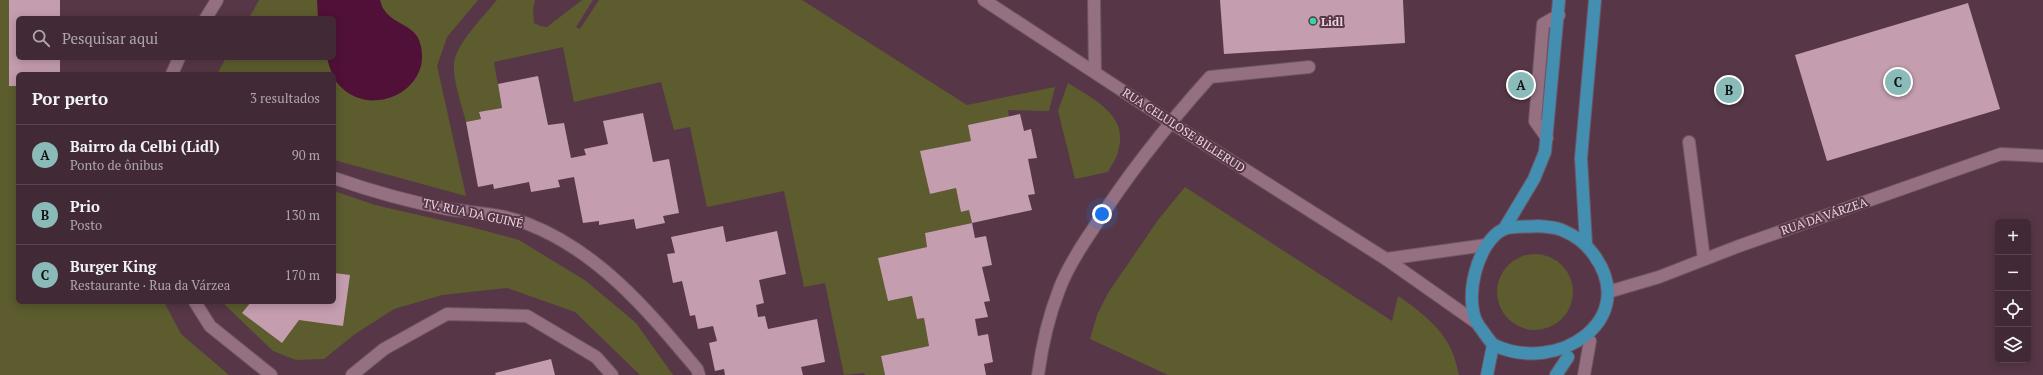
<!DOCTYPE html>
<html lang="pt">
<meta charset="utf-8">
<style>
:root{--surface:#412935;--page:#48313d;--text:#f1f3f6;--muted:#aea6ad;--line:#5a4550;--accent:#8bbbb9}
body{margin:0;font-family:"PT Serif",serif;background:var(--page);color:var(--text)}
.controls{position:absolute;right:12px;bottom:12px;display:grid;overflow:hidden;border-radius:6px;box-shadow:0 2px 10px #0003}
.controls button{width:36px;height:36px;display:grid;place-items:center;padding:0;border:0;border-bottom:1px solid var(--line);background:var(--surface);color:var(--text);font:20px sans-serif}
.you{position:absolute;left:1102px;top:214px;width:14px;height:14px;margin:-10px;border:3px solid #fff;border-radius:50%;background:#1a73e8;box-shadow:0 0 0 6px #1a73e833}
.badge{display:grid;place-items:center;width:26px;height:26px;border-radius:50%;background:var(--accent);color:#111;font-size:13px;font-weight:700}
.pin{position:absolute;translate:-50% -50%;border:2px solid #fff;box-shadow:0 1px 4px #0006}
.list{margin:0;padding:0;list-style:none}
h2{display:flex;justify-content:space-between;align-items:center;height:52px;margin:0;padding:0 16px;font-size:17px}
h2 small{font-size:13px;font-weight:400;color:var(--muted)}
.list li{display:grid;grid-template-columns:26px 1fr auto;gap:12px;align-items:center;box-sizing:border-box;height:60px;padding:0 16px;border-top:1px solid var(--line)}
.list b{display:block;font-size:15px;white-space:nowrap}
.list p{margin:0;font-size:13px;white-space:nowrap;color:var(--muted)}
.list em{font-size:13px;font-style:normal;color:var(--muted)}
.icon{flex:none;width:22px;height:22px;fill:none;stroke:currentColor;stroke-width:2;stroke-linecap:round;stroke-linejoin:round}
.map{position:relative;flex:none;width:2043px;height:375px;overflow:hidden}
.search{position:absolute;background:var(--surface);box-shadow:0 2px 10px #0003;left:16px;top:16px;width:320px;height:44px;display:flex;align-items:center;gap:10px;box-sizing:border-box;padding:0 14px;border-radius:6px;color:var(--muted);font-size:15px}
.panel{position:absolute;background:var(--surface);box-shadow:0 2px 10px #0003;left:16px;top:72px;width:320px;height:232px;border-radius:6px}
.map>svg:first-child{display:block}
.green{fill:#5c5c2f}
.water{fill:#511037}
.building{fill:#c49daf}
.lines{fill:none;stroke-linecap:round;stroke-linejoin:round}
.minor-casing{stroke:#705563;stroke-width:14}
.major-casing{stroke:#705563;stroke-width:14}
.minor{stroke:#947081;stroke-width:12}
.major{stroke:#428fb2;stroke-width:12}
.poi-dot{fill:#37d4a6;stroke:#573747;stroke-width:1.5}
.labels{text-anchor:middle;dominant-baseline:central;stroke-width:4;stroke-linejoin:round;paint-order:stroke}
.poi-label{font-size:12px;font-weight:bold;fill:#ebd6e0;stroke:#573747;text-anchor:start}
.street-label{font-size:12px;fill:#ebd6e0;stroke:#573747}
</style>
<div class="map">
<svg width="2043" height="375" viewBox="0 0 2043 375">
<rect width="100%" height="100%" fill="#573747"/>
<g class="green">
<polygon points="0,0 9,0 9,86 18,86 18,302 164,302 181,334 229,375 0,375"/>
<polygon points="259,0 478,0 447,37 437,66 466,196 334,160 334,74 217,74 226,58 334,58 334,18 249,18"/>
<path d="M497,0h38l-2,9 1,14 6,3 7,1 35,-27h11l-17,27 4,2 19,-29h203l165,105 88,-18 -6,24 -41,-1 1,7 -38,24 -50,10 9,43 26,-6 6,24 7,-2 3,13 -47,10 2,14 -48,11 9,43 24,-5 5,23 7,-1 5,28 -48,10 4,19h-20l-1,-2 -20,2 -19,-92 -21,4 -20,-96 -77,16 -17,-80 -16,3 -13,-48 -87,20 -11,-55 -69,15 8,46 -23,5 2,6 -15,3c-4,-17 -16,-48 -11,-64 6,-19 29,-42 42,-58z"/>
<path d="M1068,83c25,16 62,32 50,69 -2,7 -7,14 -10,20l-33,7 -17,-68z"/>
<path d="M1185,187l207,134 6,-25c32,22 54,40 61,79h-291l-78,-36 7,-24 11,-22 50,-73z"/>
<polygon points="334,191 375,205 471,227 519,240 586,281 636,323 673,375 640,375 575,312 507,288 442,295 394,309 355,334 324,359 296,360 273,351 222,302 334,302"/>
<circle cx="1535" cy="292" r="38"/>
</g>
<path class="water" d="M317,0h63c1,3 2,8 5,11 8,12 29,15 34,29 18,49 -48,81 -80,45 -6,-6 -10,-19 -12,-27h7v-40h-16z"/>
<g class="building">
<polygon points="9,0 60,0 60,18 18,18 18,58 60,58 60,74 18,74 18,86 9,86"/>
<polygon points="1220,0 1403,0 1405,43 1224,54"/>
<polygon points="1968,3 2000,109 1827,161 1795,55"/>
<polygon points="538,76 548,125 564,123 571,158 586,155 584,149 608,144 603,121 643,113 653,162 669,159 679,213 663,216 665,223 636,229 634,219 599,225 599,221 583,223 574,177 558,180 560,187 531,192 529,182 494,189 493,184 478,187 466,122 481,119 479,112 502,108 498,84"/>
<polygon points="1020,114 1024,131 1031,129 1037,158 1028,159 1035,194 1028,195 1032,210 972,223 975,238 986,236 992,265 982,267 990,301 984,302 988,317 975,319 978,336 988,334 993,362 984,364 986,375 885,375 881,356 929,346 924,318 917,319 912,296 888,301 878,258 927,247 925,233 972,223 969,210 961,212 956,188 930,194 920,151 971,141 968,125"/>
<polygon points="723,226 726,242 777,231 786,274 759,280 764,303 756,305 758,317 765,316 768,329 817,319 825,362 801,367 803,375 725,375 724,369 715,371 709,343 717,341 713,326 698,329 695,315 690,316 682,281 673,283 667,254 675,253 671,237"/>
<polygon points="334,273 350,275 343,326 299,320 282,343 242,313 251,302 334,302"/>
<polygon points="551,359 555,375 496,375 495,373"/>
</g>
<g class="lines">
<defs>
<g id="minor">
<polyline points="984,0 1170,122 1386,259 1477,323"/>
<polyline points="1094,0 1095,72"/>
<polyline points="206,18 217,0"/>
<polyline points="172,74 179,58"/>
<polyline points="1547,138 1535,121 1543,24 1559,15"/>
<polyline points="1689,142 1704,259"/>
<path d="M334,178c37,13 76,24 114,31 27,4 55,5 80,15 72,28 121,88 169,145l2,6"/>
<polyline points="1386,259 1486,245"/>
<polyline points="1608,292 1659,277 1739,246 2001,154 2043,156"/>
<polyline points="195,302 210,326 271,375"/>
<polyline points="352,375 384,349 447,314 527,316 596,357 612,375"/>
<path d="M1038,375c4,-30 10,-57 21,-85 8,-22 21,-42 34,-61 34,-54 74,-104 117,-152l99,-10"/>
<polyline points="1584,375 1590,341"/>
</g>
<g id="major">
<path d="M1538,226c8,1 19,1 26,5 12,5 23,14 30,24 47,65 -37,120 -100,90 -6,-5 -10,-13 -15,-19 -17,-24 -2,-85 25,-97 9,-3 24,-2 34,-3z"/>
<polyline points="1504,229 1534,179 1545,152 1559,0"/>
<polyline points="1586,244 1581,158 1595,0"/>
<polyline points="1487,375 1493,345"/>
<polyline points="1556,375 1568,357"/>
</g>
</defs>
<use href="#minor" class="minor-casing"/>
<use href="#major" class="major-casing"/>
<use href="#minor" class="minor"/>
<use href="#major" class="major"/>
</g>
<circle class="poi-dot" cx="1313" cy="21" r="4"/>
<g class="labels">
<g class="poi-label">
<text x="1321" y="21">Lidl</text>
</g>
<g class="street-label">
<text transform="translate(1184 130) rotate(33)">RUA CELULOSE BILLERUD</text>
<text transform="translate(473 213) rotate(12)">TV. RUA DA GUINÉ</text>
<text transform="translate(1824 216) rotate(-19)">RUA DA VÁRZEA</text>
</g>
</g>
</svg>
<div class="controls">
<button>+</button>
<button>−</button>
<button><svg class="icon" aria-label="locate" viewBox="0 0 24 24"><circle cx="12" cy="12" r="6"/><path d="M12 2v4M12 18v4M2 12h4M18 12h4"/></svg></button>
<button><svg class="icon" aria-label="layers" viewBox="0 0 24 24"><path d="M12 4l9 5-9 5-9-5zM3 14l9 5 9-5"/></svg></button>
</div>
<div class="you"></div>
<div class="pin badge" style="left:1521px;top:85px">A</div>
<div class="pin badge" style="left:1729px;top:90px">B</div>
<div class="pin badge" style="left:1898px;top:82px">C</div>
<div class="search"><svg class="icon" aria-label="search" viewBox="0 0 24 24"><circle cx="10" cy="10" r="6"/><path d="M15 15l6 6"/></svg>Pesquisar aqui</div>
<section class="panel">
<h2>Por perto<small>3 resultados</small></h2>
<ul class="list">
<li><span class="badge">A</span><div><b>Bairro da Celbi (Lidl)</b><p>Ponto de ônibus</p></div><em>90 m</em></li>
<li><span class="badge">B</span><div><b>Prio</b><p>Posto</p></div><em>130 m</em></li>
<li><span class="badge">C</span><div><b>Burger King</b><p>Restaurante · Rua da Várzea</p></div><em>170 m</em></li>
</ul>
</section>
</div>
